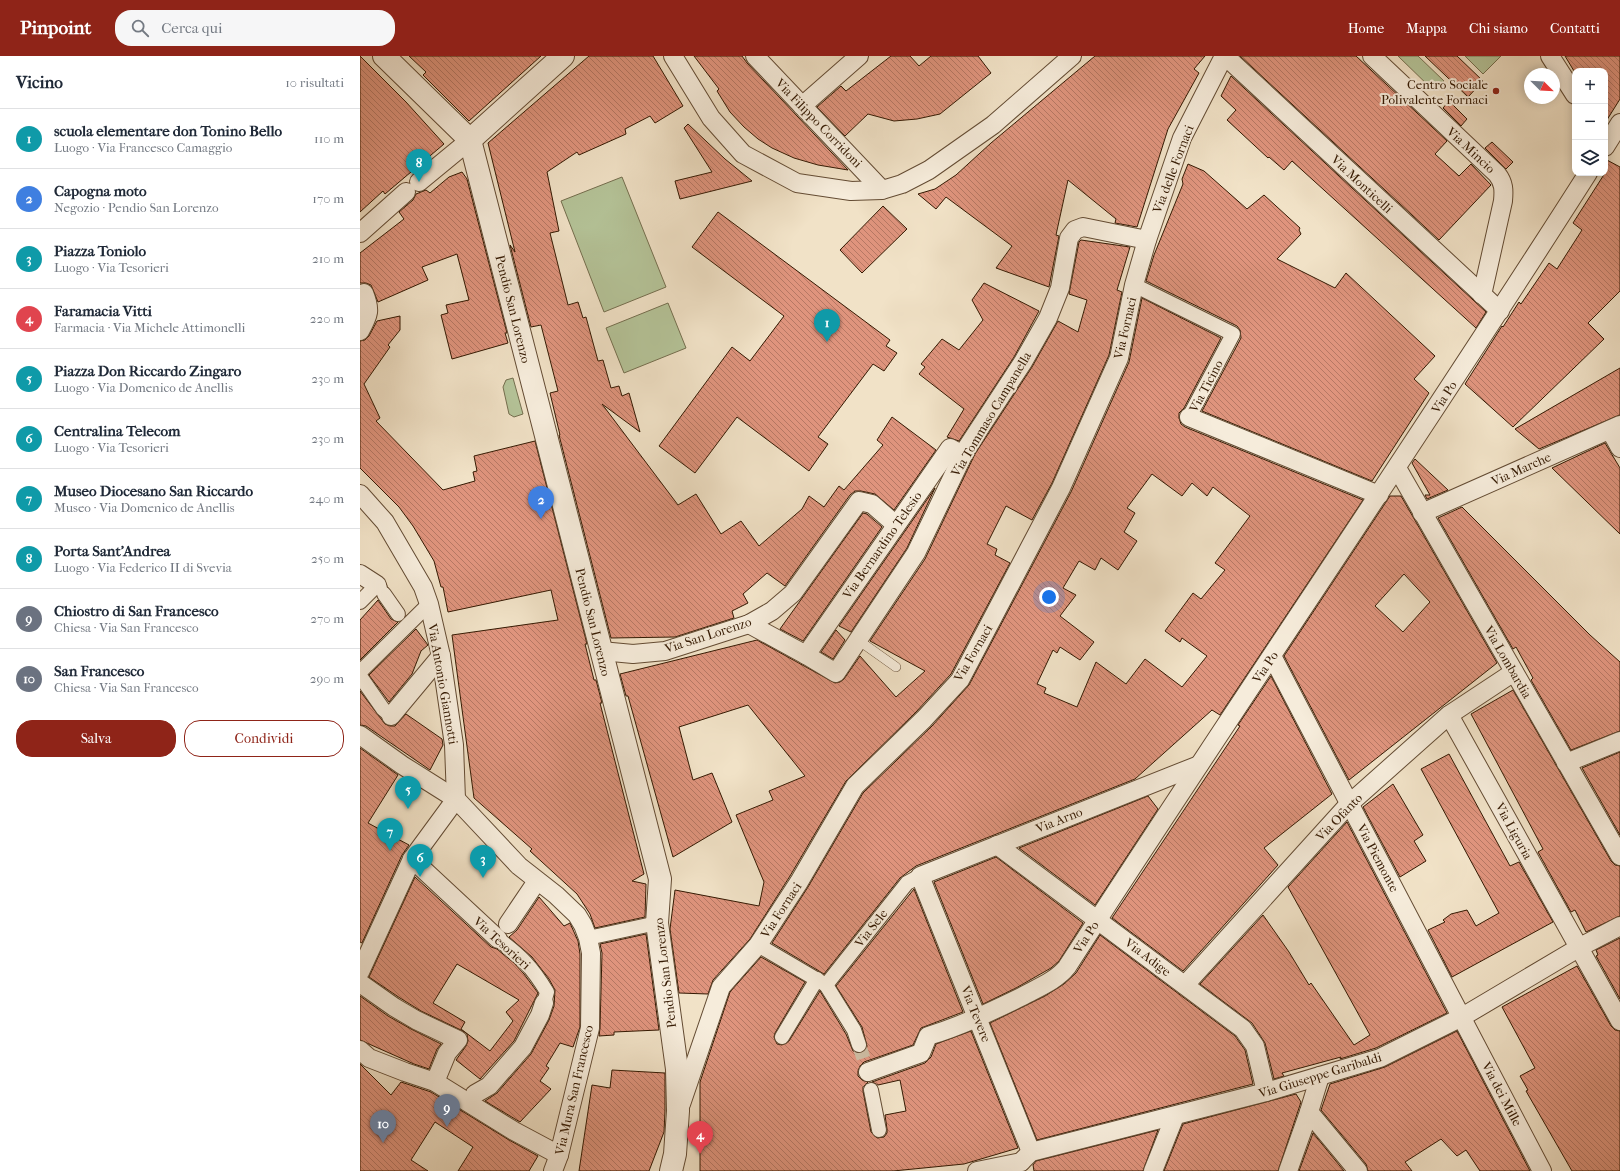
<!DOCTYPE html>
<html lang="it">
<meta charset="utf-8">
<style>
:root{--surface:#fff;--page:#f6f6f7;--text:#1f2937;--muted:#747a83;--line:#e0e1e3;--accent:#8f2418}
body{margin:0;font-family:"IM FELL French Canon",serif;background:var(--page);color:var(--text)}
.controls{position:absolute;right:12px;top:12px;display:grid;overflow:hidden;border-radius:8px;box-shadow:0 2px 10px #0003}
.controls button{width:36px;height:36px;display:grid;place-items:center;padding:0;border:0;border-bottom:1px solid var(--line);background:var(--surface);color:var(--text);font:20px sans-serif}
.compass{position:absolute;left:1164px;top:12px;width:36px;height:36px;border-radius:50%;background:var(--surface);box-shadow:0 2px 10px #0003;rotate:114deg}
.you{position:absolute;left:689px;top:541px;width:14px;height:14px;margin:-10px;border:3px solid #fff;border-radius:50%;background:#1a73e8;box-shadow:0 0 0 6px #1a73e833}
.badge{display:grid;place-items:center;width:26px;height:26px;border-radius:50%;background:var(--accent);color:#fff;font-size:13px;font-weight:700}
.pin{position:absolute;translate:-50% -33px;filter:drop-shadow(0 1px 2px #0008)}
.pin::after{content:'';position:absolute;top:21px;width:14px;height:12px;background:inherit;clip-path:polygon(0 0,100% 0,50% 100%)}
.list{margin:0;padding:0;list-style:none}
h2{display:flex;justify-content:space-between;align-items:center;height:52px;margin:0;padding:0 16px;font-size:17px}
h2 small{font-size:13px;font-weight:400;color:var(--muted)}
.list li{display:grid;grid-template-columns:26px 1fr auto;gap:12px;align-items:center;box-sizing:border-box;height:60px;padding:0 16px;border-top:1px solid var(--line)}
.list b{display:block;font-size:15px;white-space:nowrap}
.list p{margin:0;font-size:13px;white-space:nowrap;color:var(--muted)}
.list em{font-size:13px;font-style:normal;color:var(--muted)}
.actions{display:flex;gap:8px;padding:12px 16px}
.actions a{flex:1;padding:9px 0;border:1px solid var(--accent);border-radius:16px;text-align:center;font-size:14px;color:var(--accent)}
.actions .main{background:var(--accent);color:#fff}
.icon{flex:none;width:22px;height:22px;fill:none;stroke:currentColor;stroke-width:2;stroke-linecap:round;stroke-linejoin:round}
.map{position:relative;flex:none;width:1260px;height:1115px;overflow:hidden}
header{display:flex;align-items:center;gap:24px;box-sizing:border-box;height:56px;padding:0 20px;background:var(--accent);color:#fff}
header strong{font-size:19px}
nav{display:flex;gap:22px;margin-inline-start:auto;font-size:14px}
.search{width:280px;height:36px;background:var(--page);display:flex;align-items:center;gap:10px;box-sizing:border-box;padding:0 14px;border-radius:16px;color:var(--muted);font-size:15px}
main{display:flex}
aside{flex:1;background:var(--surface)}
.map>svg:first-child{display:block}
.grass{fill:#b5c499;stroke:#746e4e}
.building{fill:url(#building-back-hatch);stroke:#341902;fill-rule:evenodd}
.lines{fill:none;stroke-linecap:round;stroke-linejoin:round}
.pedestrian-tunnel{stroke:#cbbaa0;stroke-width:14;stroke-dasharray:14 7;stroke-linecap:butt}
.service-casing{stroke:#634b33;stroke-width:10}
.pedestrian-casing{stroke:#634b33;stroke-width:16}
.minor-casing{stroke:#634b33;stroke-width:20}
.tertiary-casing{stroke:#634b33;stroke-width:24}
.service{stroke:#f6ecdb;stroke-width:9}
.pedestrian{stroke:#f6ecdb;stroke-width:14}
.minor{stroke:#f6ecdb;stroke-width:18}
.tertiary{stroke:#f6ecdb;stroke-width:22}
.poi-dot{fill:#8f2418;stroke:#f6ecdb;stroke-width:1.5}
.labels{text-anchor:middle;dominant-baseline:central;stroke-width:4;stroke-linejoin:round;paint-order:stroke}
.poi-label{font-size:13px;fill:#341902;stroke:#f6ecdb;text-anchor:end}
.street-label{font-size:13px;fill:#341902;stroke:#f6ecdb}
</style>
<header>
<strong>Pinpoint</strong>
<div class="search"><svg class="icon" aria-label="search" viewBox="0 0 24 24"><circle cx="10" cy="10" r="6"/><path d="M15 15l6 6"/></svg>Cerca qui</div>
<nav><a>Home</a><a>Mappa</a><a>Chi siamo</a><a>Contatti</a></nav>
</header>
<main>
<aside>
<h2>Vicino<small>10 risultati</small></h2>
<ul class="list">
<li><span class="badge" style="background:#0f9aa8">1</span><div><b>scuola elementare don Tonino Bello</b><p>Luogo · Via Francesco Camaggio</p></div><em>110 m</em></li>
<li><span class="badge" style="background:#3f7fe0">2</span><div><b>Capogna moto</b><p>Negozio · Pendio San Lorenzo</p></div><em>170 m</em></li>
<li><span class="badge" style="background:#0f9aa8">3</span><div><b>Piazza Toniolo</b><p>Luogo · Via Tesorieri</p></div><em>210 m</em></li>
<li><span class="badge" style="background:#e0444e">4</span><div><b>Faramacia Vitti</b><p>Farmacia · Via Michele Attimonelli</p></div><em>220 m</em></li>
<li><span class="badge" style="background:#0f9aa8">5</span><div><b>Piazza Don Riccardo Zingaro</b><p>Luogo · Via Domenico de Anellis</p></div><em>230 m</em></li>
<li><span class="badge" style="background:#0f9aa8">6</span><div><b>Centralina Telecom</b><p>Luogo · Via Tesorieri</p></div><em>230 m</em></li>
<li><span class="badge" style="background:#0f9aa8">7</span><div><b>Museo Diocesano San Riccardo</b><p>Museo · Via Domenico de Anellis</p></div><em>240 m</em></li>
<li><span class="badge" style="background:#0f9aa8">8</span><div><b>Porta Sant'Andrea</b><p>Luogo · Via Federico II di Svevia</p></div><em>250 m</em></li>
<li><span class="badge" style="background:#6b7280">9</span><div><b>Chiostro di San Francesco</b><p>Chiesa · Via San Francesco</p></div><em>270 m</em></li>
<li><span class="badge" style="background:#6b7280">10</span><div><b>San Francesco</b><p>Chiesa · Via San Francesco</p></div><em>290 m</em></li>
</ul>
<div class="actions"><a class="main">Salva</a><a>Condividi</a></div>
</aside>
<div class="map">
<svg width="1260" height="1115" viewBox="0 0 1260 1115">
<defs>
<pattern id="building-back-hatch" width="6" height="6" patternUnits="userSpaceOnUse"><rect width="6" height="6" fill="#df947d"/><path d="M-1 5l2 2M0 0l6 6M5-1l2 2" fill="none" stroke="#b67864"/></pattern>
</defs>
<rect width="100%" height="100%" fill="#f1e2c7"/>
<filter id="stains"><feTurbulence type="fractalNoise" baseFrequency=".005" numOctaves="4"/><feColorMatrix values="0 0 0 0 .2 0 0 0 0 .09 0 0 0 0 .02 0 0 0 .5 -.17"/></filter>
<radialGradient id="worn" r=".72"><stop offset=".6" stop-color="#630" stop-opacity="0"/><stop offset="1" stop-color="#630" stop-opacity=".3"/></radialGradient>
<g class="grass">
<polygon points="1038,0 1058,0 1084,25 1074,35"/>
<polygon points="1105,0 1141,0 1123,18"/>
<polygon points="262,121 306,231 244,256 201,145"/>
<polygon points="308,247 326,292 264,317 246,272"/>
<polygon points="153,322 163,358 154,361 149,358 143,331 146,324"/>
</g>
<g class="building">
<polygon points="0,0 46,46 84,88 25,138 23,135 0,156"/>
<polygon points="49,0 181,0 109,65 63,19 66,16"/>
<polygon points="229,0 293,0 323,50 295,67 290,60 265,73 266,78 219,99 217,96 187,116 199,175 190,177 208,249 218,246 223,262 226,261 238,305 243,304 251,332 259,330 262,340 269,337 280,376 242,348 318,449 336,438 361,478 381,465 399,490 442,453 449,440 464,451 479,430 484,434 523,389 517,384 532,361 576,394 534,454 515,438 501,435 495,435 490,439 425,530 407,517 383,538 388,547 372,555 374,562 315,581 251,582 199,379 200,379 190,337 198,335 181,269 171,271 150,189 155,196 128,87"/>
<polygon points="334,0 382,0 387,7 488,114 458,109 434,102 412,92 398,83 384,71 370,56 357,35 359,33"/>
<polygon points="531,0 550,0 559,10 571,0 618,0 631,17 580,58 557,63 534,65 508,58 485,80 457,51 481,30 486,35"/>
<polygon points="735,0 845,0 834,13 839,17 808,73 777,171 755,167 756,163 708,124 696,179 699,180 689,231 636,212 652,190 586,141 576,153 558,138 575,133 596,119 631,87"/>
<polygon points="880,0 996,0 1087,85 1075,98 1099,120 1111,108 1131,129 1079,184"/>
<polygon points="1065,0 1097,0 1123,25 1108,41"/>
<polygon points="1205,0 1260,0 1260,43 1245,67 1245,15 1214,15"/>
<polygon points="871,20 1126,256 1116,272 932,105 924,114 909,101 908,102 867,64 876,54 861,40"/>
<polygon points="1089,45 1107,63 1101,70 1083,52"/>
<polygon points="328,68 365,103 392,125 320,143 315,125 352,116 324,72"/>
<polygon points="1132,86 1153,106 1146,113 1125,92"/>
<polygon points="1245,103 1260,111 1260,235 1228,267 1244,283 1153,371 1105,328 1142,270 1143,271 1159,246 1161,248 1189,207 1197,213 1222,174 1213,167 1245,117"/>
<polygon points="828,108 844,115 887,153 904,139 940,172 939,174 941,178 917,203 975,232 986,217 1075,300 1054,323 1069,337 1012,425 842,355 881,282 880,274 877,270 786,225 794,199 823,128 822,123"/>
<polygon points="102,116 107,123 147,277 145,277 148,287 92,303 81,259 88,257 86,249 109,244 97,198 62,211 68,224 18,246 11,229 6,227 0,227 0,197 44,163 39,156 53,144 56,138 66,134 70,137 89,121"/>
<polygon points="523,150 547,173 502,217 480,194"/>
<polygon points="358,156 530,284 526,290 537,297 524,315 513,308 458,381 468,388 449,415 377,361 335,417 299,390 372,291 390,305 424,260 332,191"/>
<polygon points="721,184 770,191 757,234 762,236 749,299 692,427 672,464 646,450 627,488 637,493 635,499 650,507 591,618 556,656 486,725 430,820 390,883 353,924 348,938 319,937 310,873 315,834 399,850 404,826 376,759 413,744 409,735 445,720 388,649 319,671 333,724 352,717 372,766 313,801 268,640 266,640 260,618 397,584 475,627 480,626 484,623 500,600 536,641 565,615 510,585 565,503 615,398 672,311 698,265 718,276 727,244 709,238 719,186"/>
<polygon points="624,227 679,255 654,301 599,385 587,381 604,353 559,318 565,311 561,308 582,283 599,294 623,264 612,244"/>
<path d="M782,242l79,40 -37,70 -5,5v5l2,6 4,3 178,73 -143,215 -8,-5 -77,69 -219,87 -16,12 -76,96 -52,-31 36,-56 55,-94 69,-67 37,-41 102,-193 58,-130zM792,418l30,22 10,-13 15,13 6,-9 37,29 -35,47 10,7 -24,29 -8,-6 -28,38 15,11 2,-4 25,18 -25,31 -37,-28 -19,25 -30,-22 -19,45 -33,-14 2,-5 -9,-4 16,-34 4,3 3,-6 20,13 14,-18 -34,-26 16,-21 -13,-7 16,-27 16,9 6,-12 17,12 19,-29 -13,-9 11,-19 -8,-5z"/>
<polygon points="40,260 40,274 28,289 30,291 4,328 20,362 16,365 83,434 115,425 113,416 117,415 114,400 175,385 227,588 225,588 234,624 236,624 242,647 240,647 284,818 272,825 286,828 285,861 235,872 230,858 217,838 170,795 172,793 114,742 92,579 198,564 191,534 88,556 83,531 81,531 74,505 53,470 39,451 0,412 0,285 5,284 9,280 17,265"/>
<polygon points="1260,312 1260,359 1179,393 1155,373"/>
<polygon points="1245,387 1260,412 1260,478 1192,412"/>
<polygon points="1055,403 1088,434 1067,443 1065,439 1070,439 1052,407"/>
<polygon points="575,432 547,492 491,576 479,570"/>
<path d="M1030,440h11l96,167 -148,117 -65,-124zM1044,518l26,28 -27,30 -28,-26z"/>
<polygon points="1102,451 1230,579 1260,606 1260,675 1211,694 1171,624 1173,622 1156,591 1153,593 1078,462"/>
<polygon points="503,457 507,458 522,471 443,585 420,573"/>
<polygon points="18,544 31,563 38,566 0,604 0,564"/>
<polygon points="56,573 68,589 61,595 52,618 29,646 9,619"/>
<polygon points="476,574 485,584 473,603 461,596"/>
<polygon points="911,620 972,738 904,792 918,809 823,915 752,862 880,670 878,669"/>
<polygon points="1153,634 1251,805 1255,809 1260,810 1260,860 1226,876 1215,854 1211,856 1178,796 1183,793 1111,658"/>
<polygon points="0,635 25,668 30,670 35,670 46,658 82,683 83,689 70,714 6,670 0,669"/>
<polygon points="0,692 38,719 8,767 49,789 42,799 2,887 0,886"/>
<polygon points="1260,696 1260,779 1222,712"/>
<polygon points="1089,698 1150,810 1159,806 1193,866 1092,921 1068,874 1085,866 1083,864 1091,858 1107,854 1116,870 1139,857 1061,713"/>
<polygon points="1033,728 1063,779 1054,785 1066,805 1040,821 1003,751"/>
<polygon points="788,740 798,753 735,849 659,792"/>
<polygon points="987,766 1087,957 1016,992 980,1003 981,1001 922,1017 924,1020 914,1023 905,987 892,967 840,928 903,859 929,896 949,929 951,927 994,989 1010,979 928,831"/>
<polygon points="636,801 723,867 699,905 691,912 656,932 623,948 574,826"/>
<path d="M55,821l76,70 6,2 17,14 10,11 14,19 -24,48 -34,38 -24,-19 10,-14 2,-5 -1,-7 -4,-3 -42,-20 -21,-13 -31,-21zM97,908l62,36 -13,12 7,9 -23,30 -29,-22 4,-7 -32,-19z"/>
<polygon points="554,833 603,956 561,972 553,989 504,1006 500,1010 498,1015 498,1020 502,1024 508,1026 503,1031 503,1035 511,1076 517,1082 524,1081 527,1077 527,1073 525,1059 546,1055 540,1024 518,1029 512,1026 565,1007 571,1001 576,988 611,975 658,1092 604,1108 533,1115 340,1115 340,1026 370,936 401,901 445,926 415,977 414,981 417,988 422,989 429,985 460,935 486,978 493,995 498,997 502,997 506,994 507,990 502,971 476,930"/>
<polygon points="179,841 204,870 210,867 218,885 220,898 220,971 213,991 200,987 186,1010 189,1012 180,1025 191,1033 160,1066 125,1045 137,1037 171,998 189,964 194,950 195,934 189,923 172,901 149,881 157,874"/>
<polygon points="286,878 299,974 254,976 254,979 239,980 240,972 242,897 240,888"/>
<polygon points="740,879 875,980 885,994 893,1028 677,1084 630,967 685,940 704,928 716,917"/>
<polygon points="1260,882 1260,943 1236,900 1238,899 1236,894"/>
<polygon points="1217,910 1251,970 1255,974 1260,975 1260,1115 1212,1115 1166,1035 1168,1034 1160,1020 1175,1012 1142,951"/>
<polygon points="0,940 28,960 51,973 81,988 77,993 69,1013 54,1008 0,984"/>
<polygon points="1097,975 1170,1115 1120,1115 1106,1094 1097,1100 1081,1083 1045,1106 1052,1115 1008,1115 1006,1108 961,1054 970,1028 1025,1011"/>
<polygon points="0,1008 31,1039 41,1026 71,1036 149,1084 178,1100 169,1115 98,1115 113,1091 75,1066 51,1104 68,1115 0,1115"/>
<polygon points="252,1014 305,1017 305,1055 304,1076 289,1115 219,1115 232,1029 250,1032"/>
<polygon points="936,1038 941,1046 918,1115 804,1115 823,1068"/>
<polygon points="798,1074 783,1115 674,1115 673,1109 676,1105"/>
<polygon points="953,1077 984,1115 939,1115"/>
</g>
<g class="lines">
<polyline class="pedestrian-tunnel" points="499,989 508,1016 511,1034"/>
<defs>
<polyline id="service" points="498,584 536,611"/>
<g id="pedestrian">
<polyline points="774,229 873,278 829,361"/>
<polyline points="24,538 38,558"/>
<polyline points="0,546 17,529 20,532"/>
<polyline points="0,616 69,548"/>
<polyline points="0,620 23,653 31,660"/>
<polyline points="228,882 297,867"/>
<path d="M138,883c23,17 34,28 49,53l-3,11"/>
<polyline points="398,889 466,929 494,974 499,989"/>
<polyline points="466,929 547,827 560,820"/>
<polyline points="422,981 457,923"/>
<polyline points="511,1034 519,1074"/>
</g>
<g id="minor">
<polyline points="313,0 351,62 383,98 437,127 491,135 522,134 542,128 569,114 633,69 712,0"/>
<polyline points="395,0 522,134"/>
<polyline points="865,0 1140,255"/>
<path d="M1012,0l125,118c7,9 7,16 6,27l-21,94"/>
<polyline points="1190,0 1215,39"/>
<polyline points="442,50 499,0"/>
<polyline points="1245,91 1260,67"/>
<polyline points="59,126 110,84"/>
<polyline points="0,177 46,136"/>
<path d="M0,275c9,-16 11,-21 4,-38"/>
<polyline points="829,361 1019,439"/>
<polyline points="1250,374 1260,392"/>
<polyline points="1037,412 1260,800"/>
<polyline points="0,438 25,466 63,531 69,548 81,600 94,689 96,743"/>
<polyline points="1062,457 1260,369"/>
<polyline points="0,518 17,529"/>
<polyline points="389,568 446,599 476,617 556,497 606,393 663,306 688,262 700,232 709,182 715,174 723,171 787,184"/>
<polyline points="241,595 273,598 305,595 389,568 412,555 433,537 499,445 512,448 536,469"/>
<polyline points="446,599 590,392 603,399"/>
<polyline points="912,600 1182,1115"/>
<polyline points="1089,659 1260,965"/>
<polyline points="31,660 81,600"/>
<polyline points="0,679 42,709 96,743 159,810 196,839 217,859 223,869 228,882 231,897 230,972 199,1099 193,1115"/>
<polyline points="1206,707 1260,685"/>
<polyline points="637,789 883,973 895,990 906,1036"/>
<polyline points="52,803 138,883"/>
<polyline points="148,868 177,825"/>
<polyline points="0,916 52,803 96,743"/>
<polyline points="0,927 34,951 56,964 98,984 87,997 75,1026"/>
<polyline points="825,929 989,748 1089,659 1154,616"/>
<polyline points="0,994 9,1002 45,1016 75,1026 154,1075 199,1099"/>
<path d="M508,1016l53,-19 7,-17c33,-10 62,-24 93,-39 16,-9 35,-16 46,-30 172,-266 351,-527 521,-794"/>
<polyline points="960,1020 949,1056 998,1115"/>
<polyline points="115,1038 129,1030 163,991 180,959 184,947"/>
<polyline points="321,1048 361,931 398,889 439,826 495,730 564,663 600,624 701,432 759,302 774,229 787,184 822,82 864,0"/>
<polyline points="671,1096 560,820 839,709"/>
<polyline points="661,1106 671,1096 906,1036 1020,1002 1102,961 1220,891 1260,870"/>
<polyline points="617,1115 661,1106"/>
<polyline points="793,1115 815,1060"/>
<polyline points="928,1115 949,1056"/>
</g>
<g id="tertiary">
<polyline points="24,0 110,84"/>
<polyline points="110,84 300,823 297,867 317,1013 318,1055 315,1098 311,1115"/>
<polyline points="110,84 203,0"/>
</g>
</defs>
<use href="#service" class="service-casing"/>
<use href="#pedestrian" class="pedestrian-casing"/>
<use href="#minor" class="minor-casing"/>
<use href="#tertiary" class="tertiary-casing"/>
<use href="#service" class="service"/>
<use href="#pedestrian" class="pedestrian"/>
<use href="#minor" class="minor"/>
<use href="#tertiary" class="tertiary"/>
</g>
<circle class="poi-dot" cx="1136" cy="35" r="4"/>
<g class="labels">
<g class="poi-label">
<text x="1128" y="28">Centro Sociale<tspan x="1128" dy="15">Polivalente Fornaci</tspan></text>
</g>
<g class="street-label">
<text transform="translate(459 67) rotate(46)">Via Filippo Corridoni</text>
<text transform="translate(1111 94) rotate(43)">Via Mincio</text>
<text transform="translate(813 113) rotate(-69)">Via delle Fornaci</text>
<text transform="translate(1002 128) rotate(43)">Via Monticelli</text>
<text transform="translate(153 253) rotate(76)">Pendio San Lorenzo</text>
<text transform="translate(765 272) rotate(-77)">Via Fornaci</text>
<text transform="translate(846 330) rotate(-62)">Via Ticino</text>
<text transform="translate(1084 341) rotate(-57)">Via Po</text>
<text transform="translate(631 358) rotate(-59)">Via Tommaso Campanella</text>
<text transform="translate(1161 413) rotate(-24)">Via Marche</text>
<text transform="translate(522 489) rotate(-55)">Via Bernardino Telesio</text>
<text transform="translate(233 566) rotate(76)">Pendio San Lorenzo</text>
<text transform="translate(348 579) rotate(-18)">Via San Lorenzo</text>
<text transform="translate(613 597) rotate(-60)">Via Fornaci</text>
<text transform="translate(1148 606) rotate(60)">Via Lombardia</text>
<text transform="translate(905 611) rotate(-56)">Via Po</text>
<text transform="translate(83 628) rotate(80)">Via Antonio Giannotti</text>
<text transform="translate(979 761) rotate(-46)">Via Ofanto</text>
<text transform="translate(699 764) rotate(-22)">Via Arno</text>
<text transform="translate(1154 775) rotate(61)">Via Liguria</text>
<text transform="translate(1018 802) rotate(62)">Via Piemonte</text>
<text transform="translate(421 854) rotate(-57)">Via Fornaci</text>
<text transform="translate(511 872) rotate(-52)">Via Sele</text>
<text transform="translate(726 881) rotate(-57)">Via Po</text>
<text transform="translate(142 887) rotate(42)">Via Tesorieri</text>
<text transform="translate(788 901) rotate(37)">Via Adige</text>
<text transform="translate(305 917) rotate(-97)">Pendio San Lorenzo</text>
<text transform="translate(616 958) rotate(68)">Via Tevere</text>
<text transform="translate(960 1019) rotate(-17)">Via Giuseppe Garibaldi</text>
<text transform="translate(214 1034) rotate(-77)">Via Mura San Francesco</text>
<text transform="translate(1142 1038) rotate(62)">Via dei Mille</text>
</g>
</g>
<rect width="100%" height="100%" filter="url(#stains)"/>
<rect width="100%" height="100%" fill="url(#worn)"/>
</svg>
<div class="controls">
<button>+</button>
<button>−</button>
<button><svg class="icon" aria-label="layers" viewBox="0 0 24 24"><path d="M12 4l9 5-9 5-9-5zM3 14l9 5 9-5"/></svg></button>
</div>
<svg class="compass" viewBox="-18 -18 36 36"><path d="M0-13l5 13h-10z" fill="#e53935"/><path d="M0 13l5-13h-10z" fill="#747a83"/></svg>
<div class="you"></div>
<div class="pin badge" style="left:467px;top:286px;background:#0f9aa8">1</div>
<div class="pin badge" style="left:181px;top:463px;background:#3f7fe0">2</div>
<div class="pin badge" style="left:123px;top:822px;background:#0f9aa8">3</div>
<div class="pin badge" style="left:340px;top:1098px;background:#e0444e">4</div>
<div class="pin badge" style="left:48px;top:753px;background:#0f9aa8">5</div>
<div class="pin badge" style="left:60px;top:821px;background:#0f9aa8">6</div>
<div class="pin badge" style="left:30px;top:795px;background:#0f9aa8">7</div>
<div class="pin badge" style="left:59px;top:126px;background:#0f9aa8">8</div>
<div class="pin badge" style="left:87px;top:1071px;background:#6b7280">9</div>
<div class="pin badge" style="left:23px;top:1087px;background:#6b7280">10</div>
</div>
</main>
